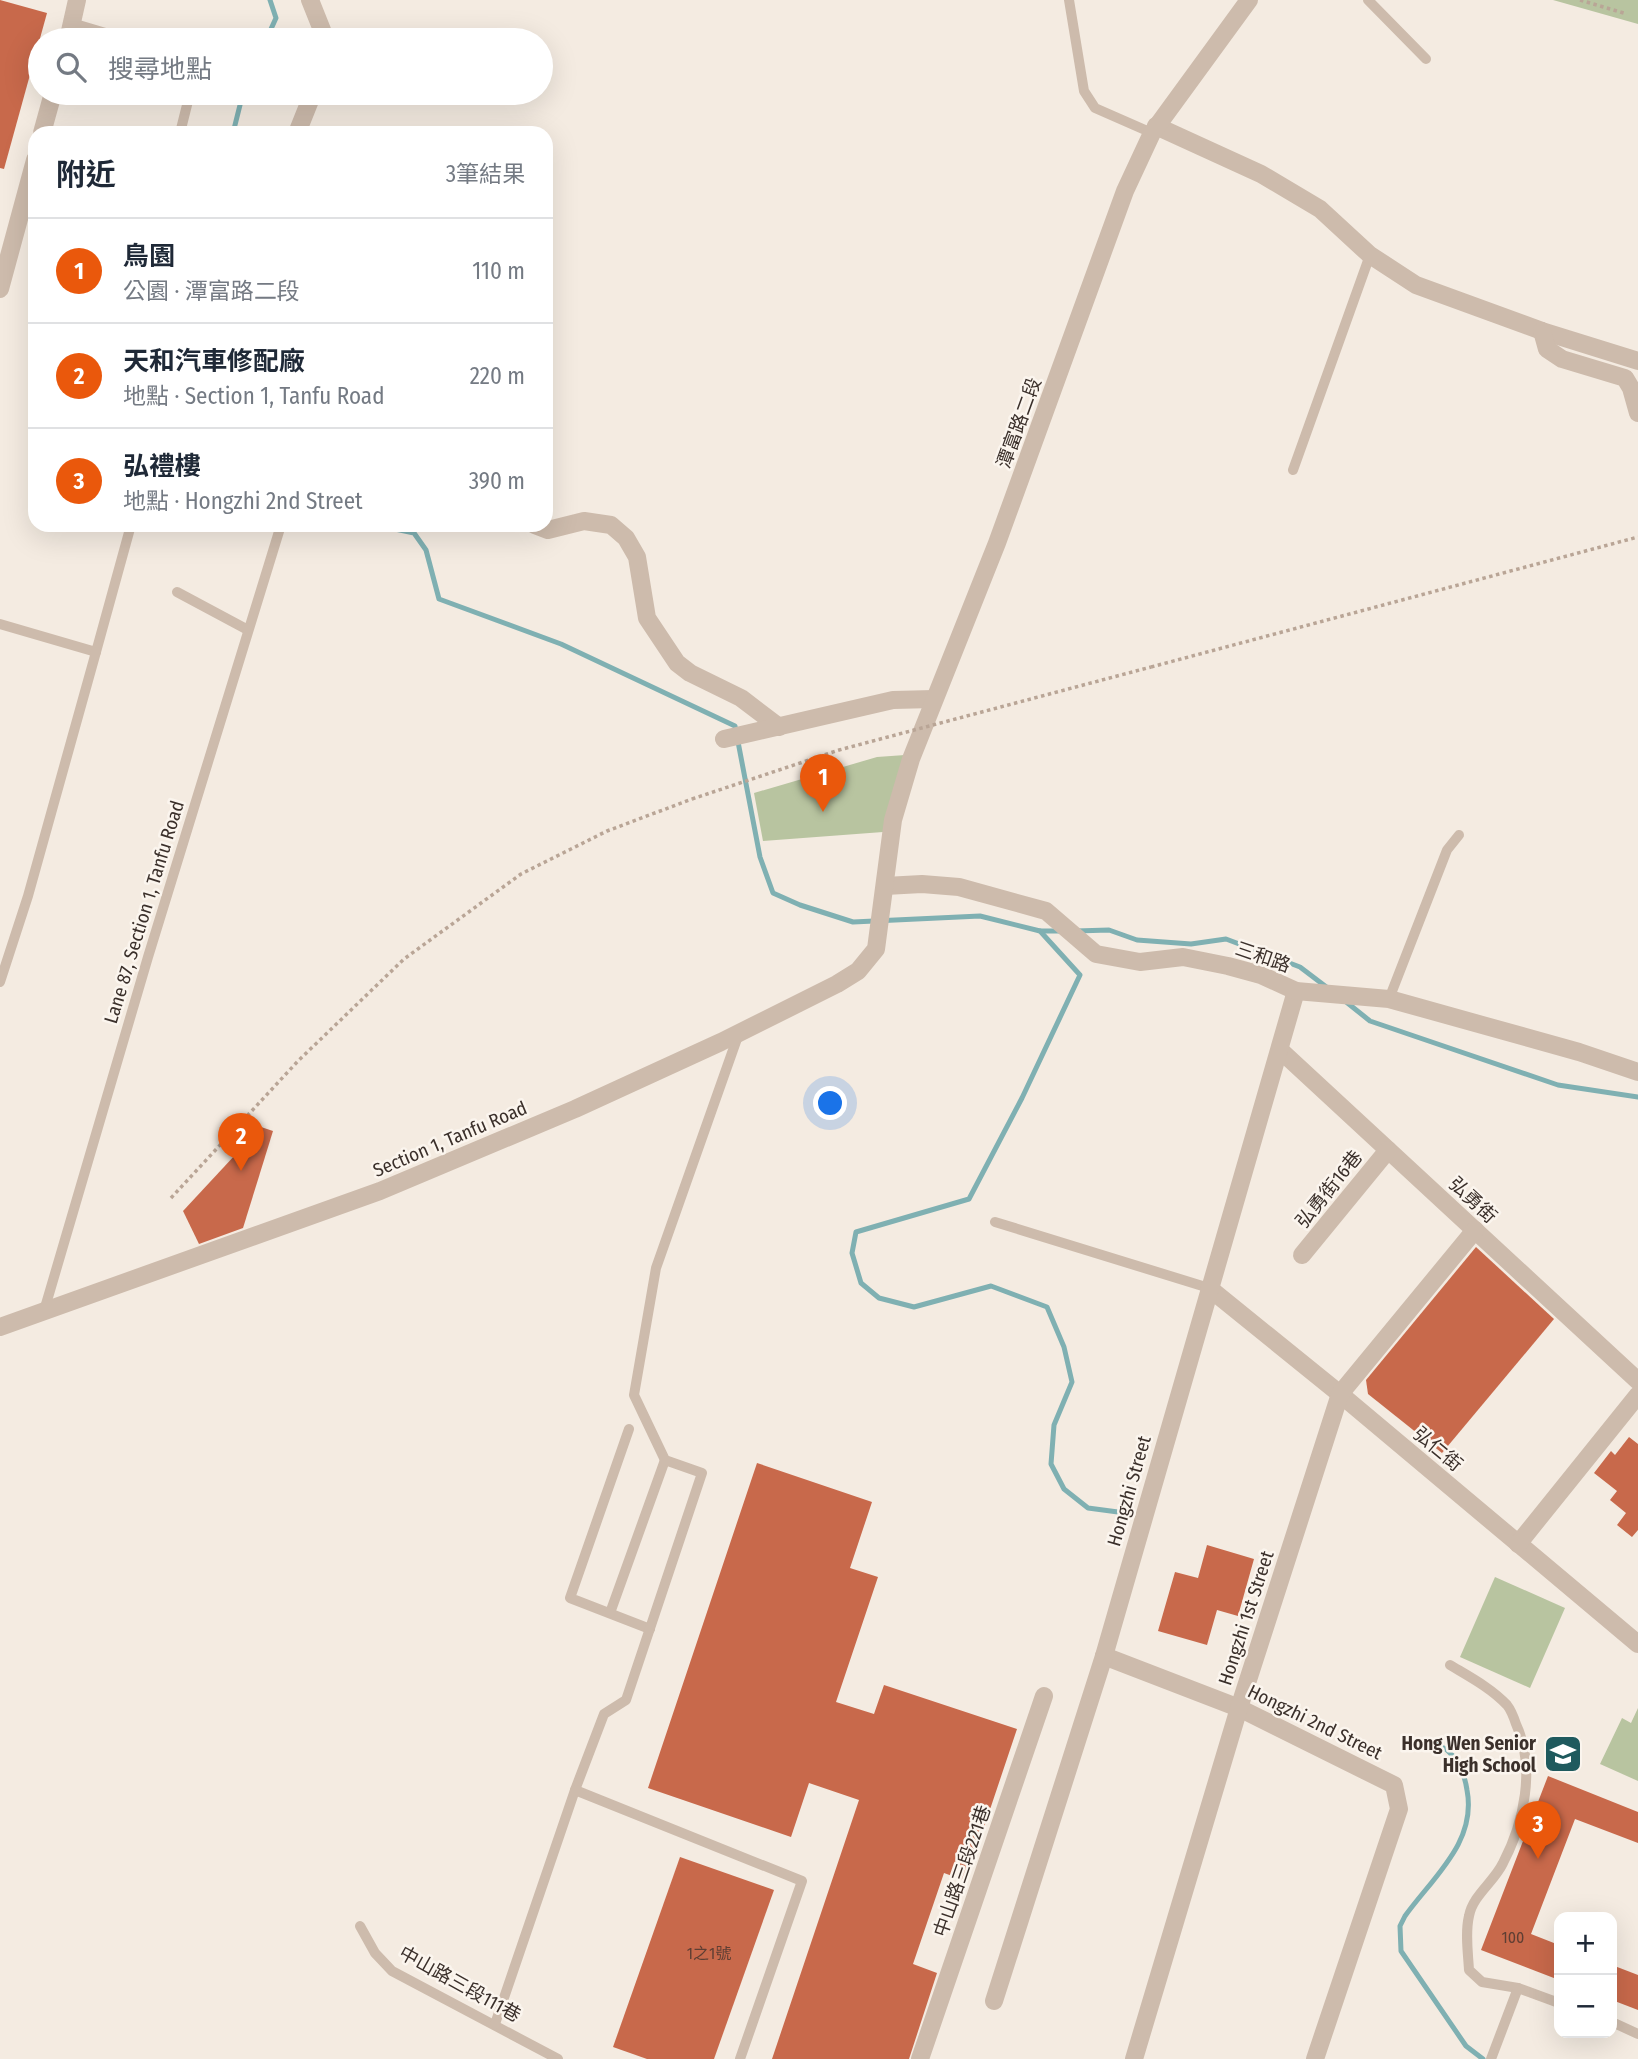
<!DOCTYPE html>
<html lang="zh-TW">
<meta charset="utf-8">
<style>
:root{--surface:#fff;--page:#f6f6f7;--text:#1f2937;--muted:#747a83;--line:#e0e1e3;--accent:#ea580c}
body{margin:0;font-family:"Fira Sans Condensed","Noto Sans TC",sans-serif;background:var(--page);color:var(--text)}
.controls{position:absolute;right:21px;bottom:21px;display:grid;overflow:hidden;border-radius:14px;box-shadow:0 7px 28px #0002}
.controls button{width:63px;height:63px;display:grid;place-items:center;padding:0;border:0;border-bottom:2px solid var(--line);background:var(--surface);color:var(--text);font:35px sans-serif}
.you{position:absolute;left:831px;top:1104px;width:24px;height:24px;margin:-18px;border:5px solid #fff;border-radius:50%;background:#1a73e8;box-shadow:0 0 0 10px #1a73e833}
.badge{display:grid;place-items:center;width:46px;height:46px;border-radius:50%;background:var(--accent);color:#fff;font-size:23px;font-weight:700}
.pin{position:absolute;translate:-50% -58px;filter:drop-shadow(0 2px 4px #0008)}
.pin::after{content:'';position:absolute;top:37px;width:24px;height:21px;background:inherit;clip-path:polygon(0 0,100% 0,50% 100%)}
.list{margin:0;padding:0;list-style:none}
h2{display:flex;justify-content:space-between;align-items:center;height:91px;margin:0;padding:0 28px;font-size:30px}
h2 small{font-size:23px;font-weight:400;color:var(--muted)}
.list li{display:grid;grid-template-columns:46px 1fr auto;gap:21px;align-items:center;box-sizing:border-box;height:105px;padding:0 28px;border-top:2px solid var(--line)}
.list b{display:block;font-size:26px;white-space:nowrap}
.list p{margin:0;font-size:23px;white-space:nowrap;color:var(--muted)}
.list em{font-size:23px;font-style:normal;color:var(--muted)}
.icon{flex:none;width:38px;height:38px;fill:none;stroke:currentColor;stroke-width:2;stroke-linecap:round;stroke-linejoin:round}
.map{position:relative;flex:none;width:1638px;height:2059px;overflow:hidden}
.search{position:absolute;background:var(--surface);box-shadow:0 7px 28px #0002;left:28px;top:28px;width:525px;height:77px;display:flex;align-items:center;gap:18px;box-sizing:border-box;padding:0 24px;border-radius:38px;color:var(--muted);font-size:26px}
.panel{position:absolute;background:var(--surface);box-shadow:0 7px 28px #0002;left:28px;top:126px;width:525px;height:406px;border-radius:21px}
.map>svg:first-child{display:block}
.green{fill:#b8c4a0}
.lines{fill:none;stroke-linecap:round;stroke-linejoin:round}
.stream{stroke:#7fb0b2;stroke-width:5}
.building{fill:#c8694b}
.path{stroke:#b9a596;stroke-width:3.5;stroke-dasharray:3.5 3.5;stroke-linecap:butt}
.service{stroke:#cdbbac;stroke-width:10}
.minor{stroke:#cdbbac;stroke-width:18}
.tertiary{stroke:#cdbbac;stroke-width:18}
.path-bridge{stroke:#b9a596;stroke-width:3.5;stroke-dasharray:3.5 3.5;stroke-linecap:butt}
.labels{text-anchor:middle;dominant-baseline:central;stroke-width:5;stroke-linejoin:round;paint-order:stroke}
.number-label{font-size:16px;fill:#5e3e33}
.street-label{font-size:19px;fill:#3b302b;stroke:#fbf5ee}
.poi-label{font-size:19px;font-weight:bold;fill:#3b302b;stroke:#fbf5ee;text-anchor:end}
</style>
<div class="map">
<svg width="1638" height="2059" viewBox="0 0 1638 2059">
<rect width="100%" height="100%" fill="#f4ebe1"/>
<g class="green">
<polygon points="1553,0 1638,0 1638,24"/>
<polygon points="905,755 883,832 763,841 754,793 877,757"/>
<polygon points="1495,1577 1565,1608 1530,1688 1460,1657"/>
<polygon points="1638,1708 1638,1781 1600,1764 1622,1718 1631,1723"/>
</g>
<g class="lines">
<g class="stream">
<polyline points="266,40 276,18 270,0"/>
<polyline points="233,133 243,93"/>
<polyline points="376,525 414,533 426,550 439,599 561,644 735,726 760,857 773,893 800,905 853,922 980,916 1040,931 1080,975 1022,1098 969,1199 856,1232 852,1253 861,1283 879,1298 914,1307 991,1286 1047,1307 1064,1347 1072,1382 1054,1425 1051,1464 1064,1489 1088,1508 1118,1512"/>
<polyline points="1040,931 1063,931"/>
<polyline points="1076,931 1109,930 1137,940 1191,944 1226,939 1300,967 1329,989"/>
<polyline points="1345,1001 1370,1021 1558,1085 1638,1097"/>
<path d="M1403,1749c17,-7 36,-10 49,6 9,10 13,22 15,35 10,52 -34,87 -62,126l-5,10 1,25 65,95 17,13"/>
</g>
</g>
<g class="building">
<polygon points="0,0 47,13 4,169 0,168"/>
<polygon points="261,1127 273,1131 243,1228 199,1244 183,1211"/>
<polygon points="1476,1247 1554,1319 1442,1453 1368,1394 1366,1380"/>
<polygon points="1629,1437 1638,1444 1638,1530 1632,1537 1617,1525 1626,1513 1610,1500 1617,1491 1594,1473 1611,1451 1615,1455"/>
<polygon points="757,1463 872,1502 850,1568 878,1577 836,1702 874,1714 884,1685 1017,1729 966,1881 944,1873 913,1964 937,1973 909,2059 772,2059 859,1800 809,1783 791,1837 648,1788"/>
<polygon points="1207,1545 1254,1559 1238,1616 1217,1610 1207,1645 1158,1631 1175,1572 1198,1578"/>
<polygon points="1548,1776 1638,1812 1638,1843 1575,1819 1531,1934 1559,1945 1559,1980 1481,1950"/>
<polygon points="680,1857 774,1890 714,2059 647,2059 613,2047"/>
<polygon points="1612,1965 1638,1975 1638,2010 1612,2000"/>
</g>
<g class="lines">
<g class="path">
<polyline points="1580,0 1627,14"/>
<polyline points="1151,667 1638,537"/>
<polyline points="171,1198 298,1061 404,959 521,874 607,831 692,799"/>
</g>
<g class="service">
<polyline points="1069,0 1084,91 1095,108 1152,133"/>
<polyline points="1368,0 1426,59"/>
<polyline points="72,23 129,40"/>
<polyline points="180,133 190,93"/>
<polyline points="1293,470 1370,255"/>
<polyline points="177,592 248,630"/>
<polyline points="0,624 96,652 131,525"/>
<polyline points="0,982 28,896 96,652"/>
<polyline points="1389,999 1447,850 1459,835"/>
<polyline points="995,1222 1209,1288"/>
<polyline points="44,1311 148,957 281,525"/>
<polyline points="629,1429 570,1598 650,1629"/>
<polyline points="610,1613 665,1460"/>
<path d="M1450,1665c20,12 41,23 57,40 4,5 7,13 9,19 20,43 8,99 -13,139 -9,19 -30,32 -34,53 -4,17 -1,36 0,54l13,12 36,6 41,15"/>
<polyline points="575,1790 604,1714 626,1700 702,1473 665,1460 634,1395 656,1268 739,1033"/>
<polyline points="360,1926 375,1953 392,1971 558,2059"/>
<polyline points="1612,2022 1638,2034"/>
<polyline points="495,2024 575,1790 802,1881 740,2059"/>
<polyline points="1491,2059 1518,1988"/>
</g>
<g class="minor">
<polyline points="310,0 326,40"/>
<polyline points="68,40 77,0"/>
<polyline points="1156,126 1261,174 1320,209 1370,255 1416,285 1542,331 1638,361"/>
<polyline points="42,133 53,93"/>
<polyline points="297,133 313,93"/>
<polyline points="0,289 35,160"/>
<polyline points="1542,331 1547,349 1562,359 1625,378 1631,388 1638,413"/>
<polyline points="535,525 548,530 584,521 611,525 626,538 637,557 647,618 677,663 690,673 741,698 779,727"/>
<polyline points="724,739 893,700 934,699"/>
<polyline points="1280,1050 1638,1381"/>
<polyline points="1302,1255 1388,1150"/>
<polyline points="1209,1288 1340,1394 1638,1644"/>
<polyline points="1518,1544 1638,1395"/>
<polyline points="1104,1656 1239,1708 1394,1785 1399,1809 1315,2059"/>
<polyline points="994,2001 1104,1656 1296,991"/>
<polyline points="920,2059 1044,1696"/>
<polyline points="1134,2059 1239,1708 1340,1394 1475,1230"/>
</g>
<g class="tertiary">
<polyline points="885,886 922,884 959,887 1046,911 1096,954 1140,962 1183,957 1228,966 1261,975 1296,991 1389,999 1579,1052 1638,1072"/>
<polyline points="0,1327 380,1191 575,1109 721,1042 837,984 858,971 876,949 893,820 911,759 997,543 1125,191 1152,133 1249,0"/>
</g>
<polyline class="path-bridge" points="692,799 839,750 1151,667"/>
</g>
<defs>
<symbol id="school-square" viewBox="-11 -11 22 22"><rect x="-9" y="-9" width="18" height="18" rx="4" fill="#1f5a5e" stroke="#fbf5ee"/><path d="M0-5L7-2L0 1L-7-2ZM-4 1L0 2.5L4 1V4Q0 6-4 4Z" fill="#fff"/></symbol>
</defs>
<g fill-rule="evenodd">
<use href="#school-square" x="1541" y="1732" width="44" height="44"/>
</g>
<g class="labels">
<g class="number-label">
<text x="1513" y="1937">100</text>
<text x="709" y="1953">1之1號</text>
</g>
<g class="street-label">
<text transform="translate(1019 423) rotate(-70)">潭富路二段</text>
<text transform="translate(144 912) rotate(-73)">Lane 87, Section 1, Tanfu Road</text>
<text transform="translate(1263 957) rotate(19)">三和路</text>
<text transform="translate(450 1139) rotate(-23)">Section 1, Tanfu Road</text>
<text transform="translate(1329 1189) rotate(-51)">弘勇街16巷</text>
<text transform="translate(1473 1200) rotate(43)">弘勇街</text>
<text transform="translate(1438 1449) rotate(40)">弘仁街</text>
<text transform="translate(1129 1491) rotate(-74)">Hongzhi Street</text>
<text transform="translate(1246 1618) rotate(-72)">Hongzhi 1st Street</text>
<text transform="translate(1315 1722) rotate(26)">Hongzhi 2nd Street</text>
<text transform="translate(962 1871) rotate(-71)">中山路三段221巷</text>
<text transform="translate(460 1984) rotate(29)">中山路三段111巷</text>
</g>
<g class="poi-label">
<text x="1536" y="1743">Hong Wen Senior<tspan x="1536" dy="22">High School</tspan></text>
</g>
</g>
</svg>
<div class="controls">
<button>+</button>
<button>−</button>
</div>
<div class="you"></div>
<div class="pin badge" style="left:823px;top:812px">1</div>
<div class="pin badge" style="left:241px;top:1171px">2</div>
<div class="pin badge" style="left:1538px;top:1859px">3</div>
<div class="search"><svg class="icon" aria-label="search" viewBox="0 0 24 24"><circle cx="10" cy="10" r="6"/><path d="M15 15l6 6"/></svg>搜尋地點</div>
<section class="panel">
<h2>附近<small>3筆結果</small></h2>
<ul class="list">
<li><span class="badge">1</span><div><b>鳥園</b><p>公園 · 潭富路二段</p></div><em>110 m</em></li>
<li><span class="badge">2</span><div><b>天和汽車修配廠</b><p>地點 · Section 1, Tanfu Road</p></div><em>220 m</em></li>
<li><span class="badge">3</span><div><b>弘禮樓</b><p>地點 · Hongzhi 2nd Street</p></div><em>390 m</em></li>
</ul>
</section>
</div>
